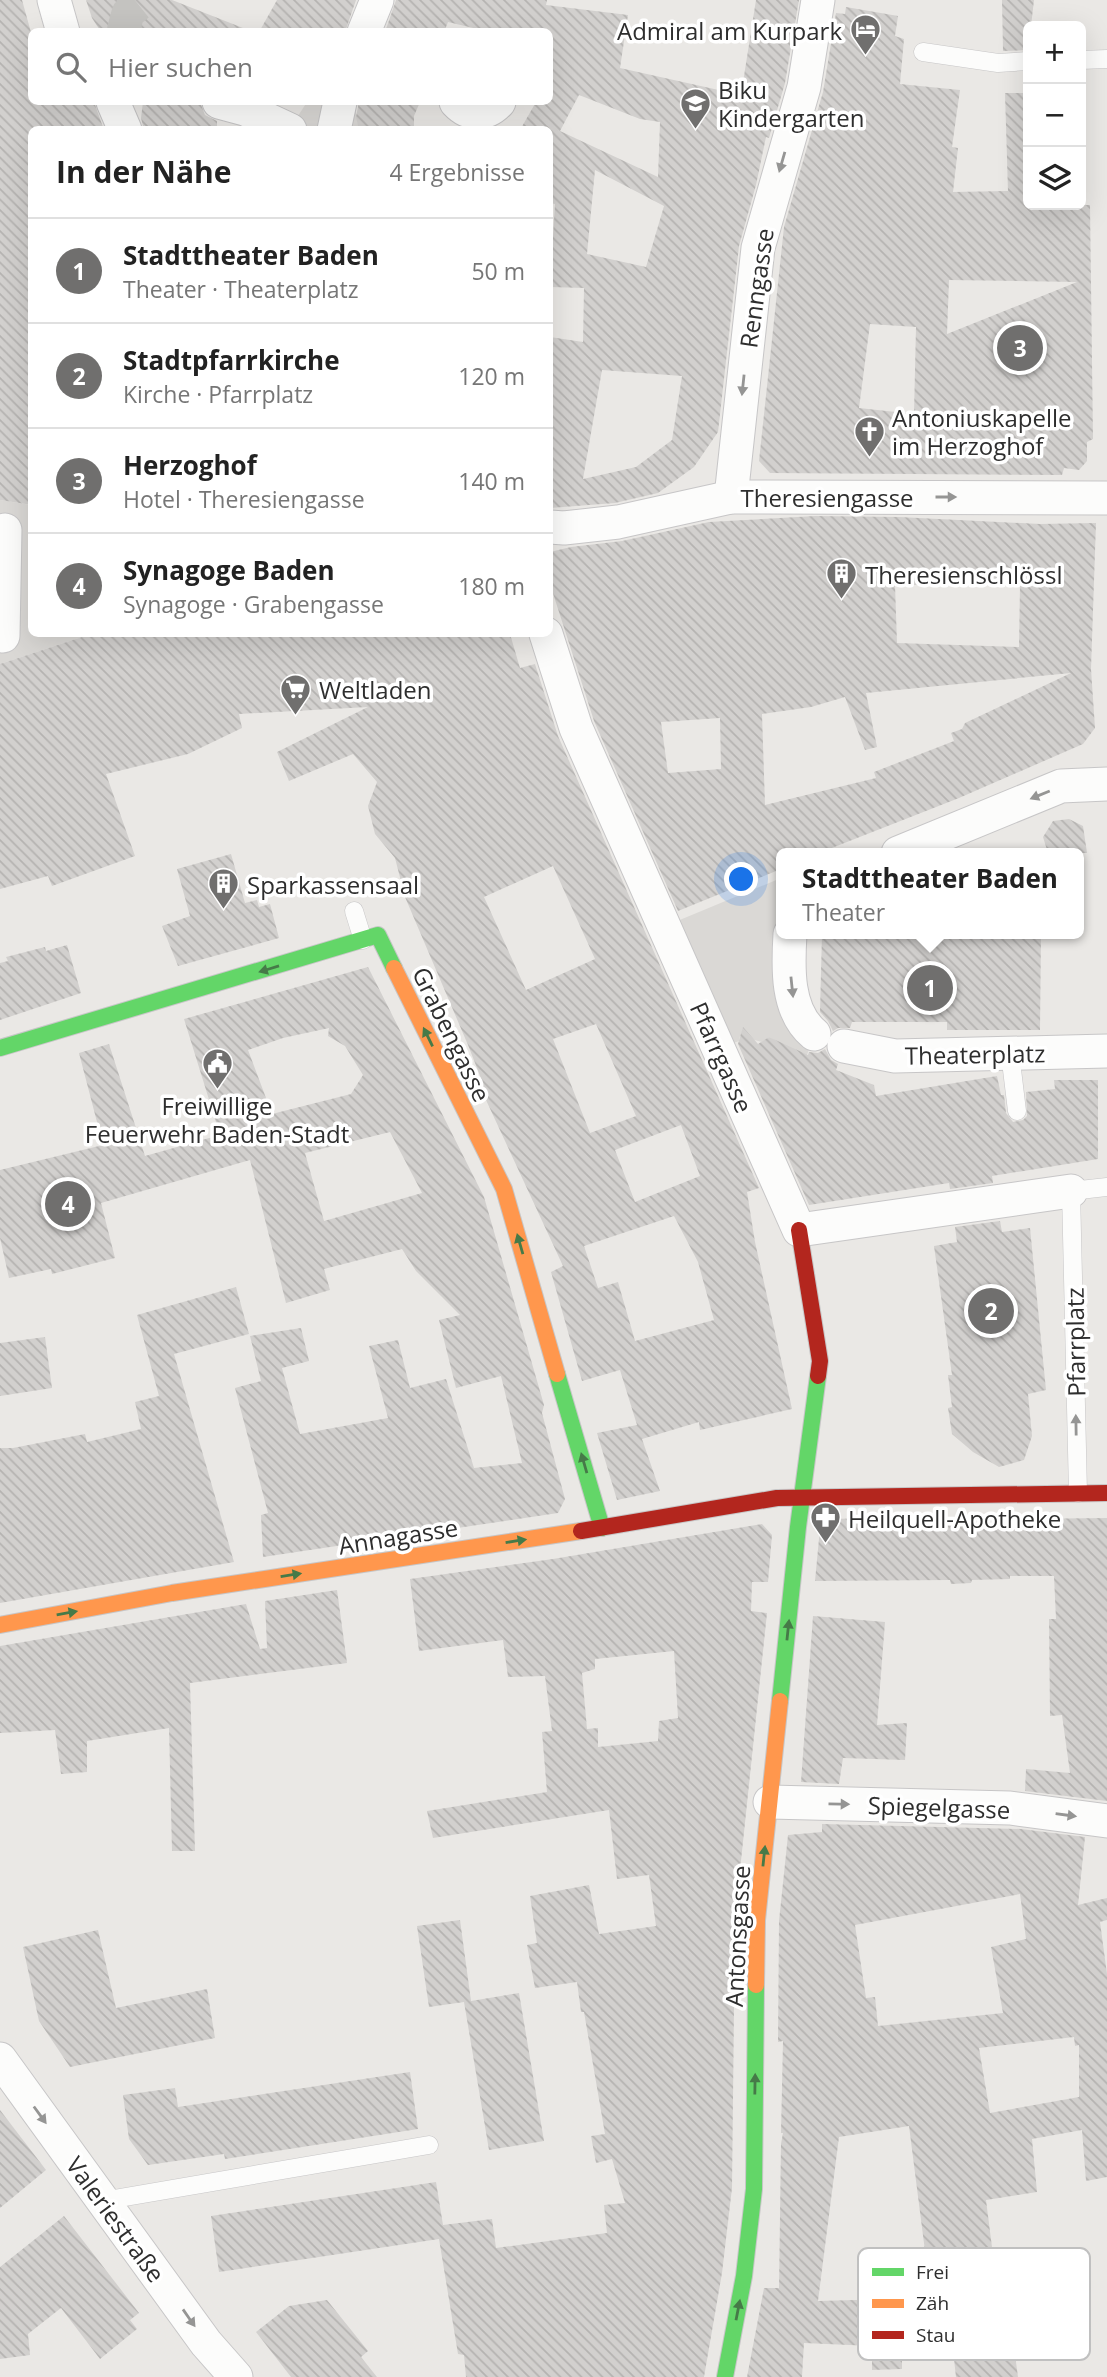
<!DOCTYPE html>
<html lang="de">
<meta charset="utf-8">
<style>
:root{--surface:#fff;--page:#f6f6f6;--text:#222;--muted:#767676;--line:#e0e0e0;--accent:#706f6e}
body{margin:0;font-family:"Open Sans",sans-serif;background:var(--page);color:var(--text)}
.controls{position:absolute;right:21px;top:21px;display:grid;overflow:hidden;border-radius:10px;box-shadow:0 7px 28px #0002}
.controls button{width:63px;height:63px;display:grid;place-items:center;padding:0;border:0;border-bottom:2px solid var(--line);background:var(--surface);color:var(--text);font:35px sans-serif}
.you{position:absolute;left:742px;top:880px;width:24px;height:24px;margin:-18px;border:5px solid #fff;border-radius:50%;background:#1a73e8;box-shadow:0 0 0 10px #1a73e833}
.badge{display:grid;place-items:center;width:46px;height:46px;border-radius:50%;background:var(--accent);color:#fff;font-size:23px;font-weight:700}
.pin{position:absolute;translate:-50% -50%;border:4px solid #fff;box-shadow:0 2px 7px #0006}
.popup{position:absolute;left:776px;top:848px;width:308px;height:91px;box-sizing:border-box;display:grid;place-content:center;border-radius:10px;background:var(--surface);filter:drop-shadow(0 2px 5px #0005);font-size:23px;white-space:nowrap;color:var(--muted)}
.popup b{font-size:26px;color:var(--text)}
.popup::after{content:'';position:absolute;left:50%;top:100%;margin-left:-14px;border:14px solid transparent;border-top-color:var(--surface)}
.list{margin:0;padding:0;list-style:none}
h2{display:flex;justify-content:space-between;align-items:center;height:91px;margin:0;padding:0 28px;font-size:30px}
h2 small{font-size:23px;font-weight:400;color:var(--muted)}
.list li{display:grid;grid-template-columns:46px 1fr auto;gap:21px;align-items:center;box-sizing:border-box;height:105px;padding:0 28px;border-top:2px solid var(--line)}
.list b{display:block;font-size:26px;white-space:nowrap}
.list p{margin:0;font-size:23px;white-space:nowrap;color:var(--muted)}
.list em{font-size:23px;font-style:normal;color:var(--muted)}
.icon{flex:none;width:38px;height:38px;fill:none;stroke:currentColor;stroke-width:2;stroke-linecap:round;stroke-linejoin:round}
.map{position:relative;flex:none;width:1107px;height:2377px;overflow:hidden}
.search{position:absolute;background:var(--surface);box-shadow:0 7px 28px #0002;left:28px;top:28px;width:525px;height:77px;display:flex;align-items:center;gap:18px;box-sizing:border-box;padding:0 24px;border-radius:10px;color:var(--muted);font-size:26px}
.panel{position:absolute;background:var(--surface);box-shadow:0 7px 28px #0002;left:28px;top:126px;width:525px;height:511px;border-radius:10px}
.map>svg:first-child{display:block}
.plaza{fill:#dad8d5}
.building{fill:url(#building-back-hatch);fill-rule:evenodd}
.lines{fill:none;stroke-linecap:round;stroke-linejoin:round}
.street-tunnel{stroke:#c4c3c0;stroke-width:33;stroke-dasharray:33 17;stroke-linecap:butt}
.lane-casing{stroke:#c7c6c7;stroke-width:19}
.street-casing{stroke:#c7c6c7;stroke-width:35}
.fast-casing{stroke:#c7c6c7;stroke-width:18}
.slow-casing{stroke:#c7c6c7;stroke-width:18}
.jam-casing{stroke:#c7c6c7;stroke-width:18}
.lane{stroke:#fcfcfb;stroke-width:18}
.street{stroke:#fcfcfb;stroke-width:33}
.fast{stroke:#63d668;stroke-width:16}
.slow{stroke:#ff974d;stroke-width:16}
.jam{stroke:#b3261e;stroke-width:16}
.oneway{fill:#959594}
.oneway2{fill:#467a48}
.labels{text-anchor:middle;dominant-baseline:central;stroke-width:7;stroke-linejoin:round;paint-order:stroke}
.poi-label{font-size:24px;fill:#2e2e2e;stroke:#fff;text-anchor:start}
.street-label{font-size:24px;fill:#2e2e2e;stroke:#fff}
.key{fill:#fff;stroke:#c0c0c0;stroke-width:2}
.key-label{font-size:19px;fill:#2e2e2e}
</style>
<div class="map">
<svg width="1107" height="2377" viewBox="0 0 1107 2377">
<defs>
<pattern id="building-back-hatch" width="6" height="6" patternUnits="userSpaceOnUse" patternTransform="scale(1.75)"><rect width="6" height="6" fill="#d2d0ce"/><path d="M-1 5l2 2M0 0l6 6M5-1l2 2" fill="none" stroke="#b5b3b1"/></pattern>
</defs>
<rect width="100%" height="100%" fill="#eae8e5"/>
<g class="plaza">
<polygon points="307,102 354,102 359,129 289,130"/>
<polygon points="0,500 31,505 32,634 91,634 0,664"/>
<polygon points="781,878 781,934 814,1034 806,1058 769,1037 762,1042 740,1036 739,1041 712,1051 658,929"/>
</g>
<g class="building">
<polygon points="0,0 22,0 32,36 32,102 94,102 104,130 32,130 32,505 0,500"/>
<polygon points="86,0 172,0 248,30 101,32 92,18"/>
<polygon points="277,0 356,0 345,32 259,32"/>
<path d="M396,0h151l-1,5 82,10 -8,53 121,27 15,-95h43l-14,83 -16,55 -3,-1 -10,48 -17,61 -21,186 -24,35 -36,26 -43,10 -65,5v-171l33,5 1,-54 -34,-1 5,-83 -5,-1v-73h-30l16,-28h14v-70h-60l-42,-10 -4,10h-59zM579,95l61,24 20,3 -2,55 -98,-46zM595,170l69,36 -18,61 -59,-13zM602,370l80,6 -10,64 -36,27 -53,12z"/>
<polygon points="1002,0 1034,0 1031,26 1028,26 1028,50 1003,51"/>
<path d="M846,7l52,9 -3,20 9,3 -4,45 60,6 -8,57 6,1 -5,44 55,-1 -3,-98h23v112h62l3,234 -6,3v19l-8,9 -15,-2 -2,7 -292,-2 -11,-12 25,-234 39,-135 13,-79 9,1zM949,280l128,2 -130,52zM870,324l46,3 -2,87 -55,-6z"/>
<polygon points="143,102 200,102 205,115 217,121 217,130 144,130 141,118"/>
<polygon points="359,102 420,102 414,116 414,130 359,130 356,117"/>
<path d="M815,516l84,1 141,7 56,-1 -5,146 4,59 -12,16 -124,54 -140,55h-38v16l-103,42 -84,-190 -44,-137v-32l21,-5 51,-6 87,-19zM895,585h125l-1,62 -122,-4zM1071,673l-106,50 -3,6 -11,4 3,8 -80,31 2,6 -111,27 -3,-91 49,-7 34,-10 20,53 12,-3 -11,-54zM720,718l1,51 -53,4 -7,-51z"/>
<path d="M91,634h419l10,34 15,-4 23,72 201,452 -12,4 8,50 37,167 -92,21 -1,-8 -57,17 18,52 -43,9 -20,-67 40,-8 -17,-55 -38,11 -31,-109 12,-6 -77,-166 -6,-18 2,-1 -14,-36 -63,-148 -10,-39 -20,-24 -7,-28 9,-24 -24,-28 -64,27 -12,-29 91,-45 -129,7 3,14 -54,26 -82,20 29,82 -83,30 -4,-10 -48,13v-225zM553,866l42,93 -69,31 -42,-93zM596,1024l40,92 -46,17 -37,-94zM681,1125l19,51 -65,26 -20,-52zM674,1216l24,46 16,58 -79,21 -17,-59 -20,6 -14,-42z"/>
<polygon points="1069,819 1083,826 1087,853 1048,853 1043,837 1053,821"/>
<polygon points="231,854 245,903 257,900 259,907 270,904 279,938 178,966 162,926 190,916 177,869"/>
<polygon points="822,934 1041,934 1040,1030 947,1030 947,1022 852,1022 850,1028 838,1028 833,1031 828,1021 820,1012"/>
<polygon points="67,945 81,993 0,1020 0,963 8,961 6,957 45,947 46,951"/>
<path d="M368,967l116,230 60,208 -2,8 23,86 -7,14 -295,44 -2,-42 7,-2 -33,-125 26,-7 -11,-45 51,-8 8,33 -27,7 18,66 88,-16 -19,-72 29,-6 12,48 36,-9 28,89 48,-5 -21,-87 -45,12 -17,-68 21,-5 -44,-44 -14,-22 -78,20 6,21 -44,13 -36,-143 -149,43 14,55 -63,16 -1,-5 -42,9 -9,-40v-68l103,-25 -24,-92 30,-9 36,112 75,-21 -36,-116zM329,1028l-1,8 17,10 18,29 -12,19 -79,20 -24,-64 35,-12zM390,1132l32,61 -98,28 -19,-68z"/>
<polygon points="743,1027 758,1044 769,1037 808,1055 809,1052 818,1053 825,1049 831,1060 838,1064 836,1070 874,1085 876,1096 997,1076 1001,1095 1004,1095 1006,1113 1013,1122 1023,1120 1027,1116 1026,1092 1055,1089 1054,1080 1098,1080 1098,1159 992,1176 993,1183 950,1189 949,1183 809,1205 738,1044"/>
<polygon points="1000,1221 1002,1232 1030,1228 1046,1390 1028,1394 1032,1436 1024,1460 999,1467 973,1452 952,1434 948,1408 952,1407 948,1375 952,1375 934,1246 957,1242 955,1227"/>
<polygon points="236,1287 249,1334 174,1354 234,1562 0,1603 0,1448 13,1448 85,1434 87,1442 141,1429 135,1402 159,1396 137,1315"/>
<polygon points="45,1337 52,1388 0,1396 0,1343"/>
<polygon points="873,1518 915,1520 1107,1518 1107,1801 1025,1791 1026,1769 1070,1773 1062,1715 1050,1716 1049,1619 1056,1619 1054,1576 1010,1576 1010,1579 972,1580 971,1583 951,1584 950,1580 815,1581 820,1528 831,1519"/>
<path d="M762,1524l10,11 -4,47h-16l-1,29 16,2 -32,305 -3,270 -10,85 -18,104h-238l-2,-22 -6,-1 -19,-115 -220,33 -8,-56 225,-34 7,43 49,-6 4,29 111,-15 -3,-28 21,-2 -13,-44 -16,4 -5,-27 14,-2 -21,-122h-3l-4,-30 -42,6 -8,-43 10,-2 -7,-47 59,-11 10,49 57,-8 -7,-51 -32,4 -8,-69 -176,28 -6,-27 120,-19 -5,-60 10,-1 -7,-55 -37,1 -5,-37 -84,11 -9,-72 143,-20zM674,1651l4,67 -19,3 -1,20 -60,6v-19l-11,1 -5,-56 13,-4v-10z"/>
<polygon points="337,1590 347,1663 190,1683 195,1851 172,1851 169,1728 87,1741 87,1772 61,1774 55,1730 0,1733 0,1646 246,1604 260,1649 267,1648 265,1601"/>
<polygon points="813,1616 885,1622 877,1725 907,1723 905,1760 843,1758 839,1784 801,1782"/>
<path d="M822,1824l199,5 64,8 -7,68 29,-7v22l-7,2 7,52v203l-21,4 -4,-51 -50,9 5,53 -51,8 16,126 9,-1 7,52h-62l-5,-45 -49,8v29l-30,1v-24l-68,-3 -2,34h-55l17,-89h15l2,-144 2,-11h-2l2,-92 -5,1 1,-121 9,-86 34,-3zM1020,1894l6,45 -35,8 12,66 -125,13 -3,-29 -9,1 -11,-73zM1074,2037l1,9 4,-1v52l-89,16 -11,-65zM909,2126l22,172 -113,3 21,-164z"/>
<polygon points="460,1920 471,2001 519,1993 544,2141 489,2150 464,2002 429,2007 417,1926"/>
<polygon points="98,1930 116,2008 207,1989 215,2038 70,2067 39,2021 23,1947"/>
<polygon points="410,2072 418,2129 225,2159 224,2154 148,2165 129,2139 123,2095 175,2088 178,2107"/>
<polygon points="0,2110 46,2170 0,2208"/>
<polygon points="64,2216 139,2313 130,2320 137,2329 100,2359 61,2308 28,2334 30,2355 0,2359 0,2267"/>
<polygon points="327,2300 368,2351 361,2357 377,2377 291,2377 256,2332 289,2306"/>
</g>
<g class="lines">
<polyline class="street-tunnel" points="123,32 128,13 144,0"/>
<defs>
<g id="lane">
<polyline points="923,52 998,63 1028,61"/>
<polyline points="1081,60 1107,59"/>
<polyline points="354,911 363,940"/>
<polyline points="1010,1053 1017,1111"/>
<polyline points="1078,1493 1071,1191 1107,1187"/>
<polyline points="102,2201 429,2145"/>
</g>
<g id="street">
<polyline points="54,0 63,32"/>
<polyline points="364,32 377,0"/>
<polyline points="113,102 125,130"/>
<polyline points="219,102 245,109 290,130"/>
<path d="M456,102c13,14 30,14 43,0"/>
<polyline points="334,130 340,102"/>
<polyline points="731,497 758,248 804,87 818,0"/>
<polyline points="550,527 564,528 618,522 731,497 1107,498"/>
<polyline points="546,634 576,728 799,1230 1071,1191"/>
<polyline points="3,636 5,530"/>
<polyline points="898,853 1061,786 1107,784"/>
<path d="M790,934c-2,33 -4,77 24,100"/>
<polyline points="844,1046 895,1056 1107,1051"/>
<polyline points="770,1802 1010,1808 1107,1821"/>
<polyline points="0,2059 206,2343 236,2377"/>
</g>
<g id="fast">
<polyline points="0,1048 378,935 394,968"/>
<polyline points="557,1374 602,1528"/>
<polyline points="780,1701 798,1527 818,1376"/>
<polyline points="725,2377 744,2276 754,2189 756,1985"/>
</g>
<g id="slow">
<polyline points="394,968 504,1189 557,1374"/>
<polyline points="0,1625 172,1593 581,1531"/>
<polyline points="756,1985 757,1920 780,1701"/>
</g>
<g id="jam">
<polyline points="799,1230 820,1361 818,1376"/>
<polyline points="581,1531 777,1498 1107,1493"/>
</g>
</defs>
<use href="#lane" class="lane-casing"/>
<use href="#street" class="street-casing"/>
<use href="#fast" class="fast-casing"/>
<use href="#slow" class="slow-casing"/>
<use href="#jam" class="jam-casing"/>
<use href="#lane" class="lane"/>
<use href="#street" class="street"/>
<use href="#fast" class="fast"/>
<use href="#slow" class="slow"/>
<use href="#jam" class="jam"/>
</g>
<defs><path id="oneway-solid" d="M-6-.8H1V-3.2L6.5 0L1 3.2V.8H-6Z" transform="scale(1.75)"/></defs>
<g class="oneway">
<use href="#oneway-solid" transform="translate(782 162) rotate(106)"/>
<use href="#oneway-solid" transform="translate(743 385) rotate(96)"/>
<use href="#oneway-solid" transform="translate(946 497)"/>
<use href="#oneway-solid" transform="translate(1040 795) rotate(158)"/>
<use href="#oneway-solid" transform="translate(792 987) rotate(84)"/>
<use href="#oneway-solid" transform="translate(1076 1425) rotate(-91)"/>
<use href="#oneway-solid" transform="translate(839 1804) rotate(1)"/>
<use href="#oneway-solid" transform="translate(1066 1815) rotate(8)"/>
<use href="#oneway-solid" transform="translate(40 2115) rotate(54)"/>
<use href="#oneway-solid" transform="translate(189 2318) rotate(55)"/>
</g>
<g class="oneway2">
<use href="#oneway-solid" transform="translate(269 969) rotate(163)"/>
<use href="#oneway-solid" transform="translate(428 1037) rotate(-116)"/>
<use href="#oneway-solid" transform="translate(520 1244) rotate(-106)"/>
<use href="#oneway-solid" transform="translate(584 1463) rotate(-106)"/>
<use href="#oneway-solid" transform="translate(516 1541) rotate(-9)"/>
<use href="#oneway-solid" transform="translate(291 1575) rotate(-9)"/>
<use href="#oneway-solid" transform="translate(67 1613) rotate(-10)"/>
<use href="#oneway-solid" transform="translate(788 1630) rotate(-84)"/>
<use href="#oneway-solid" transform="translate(764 1856) rotate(-84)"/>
<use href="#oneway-solid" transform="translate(755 2084) rotate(-89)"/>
<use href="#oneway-solid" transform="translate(738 2310) rotate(-79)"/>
</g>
<defs>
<symbol id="hotel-pin" viewBox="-11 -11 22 30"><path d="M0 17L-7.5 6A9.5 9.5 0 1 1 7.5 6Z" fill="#706f6e" stroke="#fff"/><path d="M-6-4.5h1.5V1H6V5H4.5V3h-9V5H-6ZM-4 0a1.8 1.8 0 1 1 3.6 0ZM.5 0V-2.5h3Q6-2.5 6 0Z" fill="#fff"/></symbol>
<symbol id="school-pin" viewBox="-11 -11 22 30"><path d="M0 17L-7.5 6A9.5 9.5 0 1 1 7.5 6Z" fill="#706f6e" stroke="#fff"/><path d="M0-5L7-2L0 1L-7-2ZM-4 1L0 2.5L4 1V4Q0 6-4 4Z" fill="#fff"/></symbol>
<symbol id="church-pin" viewBox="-11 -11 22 30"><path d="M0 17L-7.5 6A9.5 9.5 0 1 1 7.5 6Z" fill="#706f6e" stroke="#fff"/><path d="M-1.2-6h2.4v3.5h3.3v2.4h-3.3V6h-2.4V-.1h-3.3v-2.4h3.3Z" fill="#fff"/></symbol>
<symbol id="building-pin" viewBox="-11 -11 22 30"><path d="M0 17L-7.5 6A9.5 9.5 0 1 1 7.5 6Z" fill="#706f6e" stroke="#fff"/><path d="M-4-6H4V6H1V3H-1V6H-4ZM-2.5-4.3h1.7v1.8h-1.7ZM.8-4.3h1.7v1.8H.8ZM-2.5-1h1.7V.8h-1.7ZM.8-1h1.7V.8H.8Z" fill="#fff"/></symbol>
<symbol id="supermarket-pin" viewBox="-11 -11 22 30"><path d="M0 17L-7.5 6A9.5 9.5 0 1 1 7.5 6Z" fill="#706f6e" stroke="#fff"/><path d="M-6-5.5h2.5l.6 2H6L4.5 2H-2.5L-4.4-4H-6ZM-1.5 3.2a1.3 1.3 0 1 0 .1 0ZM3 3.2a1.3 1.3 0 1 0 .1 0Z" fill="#fff"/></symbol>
<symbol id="civic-pin" viewBox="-11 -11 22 30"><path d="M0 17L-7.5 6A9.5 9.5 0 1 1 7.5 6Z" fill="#706f6e" stroke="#fff"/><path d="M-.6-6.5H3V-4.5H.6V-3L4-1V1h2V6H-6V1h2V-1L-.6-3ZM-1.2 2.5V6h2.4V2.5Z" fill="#fff"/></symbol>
<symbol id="pharmacy-pin" viewBox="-11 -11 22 30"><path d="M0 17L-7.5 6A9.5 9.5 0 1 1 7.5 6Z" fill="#706f6e" stroke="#fff"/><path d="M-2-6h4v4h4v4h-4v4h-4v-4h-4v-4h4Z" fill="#fff"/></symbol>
</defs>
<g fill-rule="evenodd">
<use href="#hotel-pin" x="848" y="12" width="35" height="47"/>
<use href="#school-pin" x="678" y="86" width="35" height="47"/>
<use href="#church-pin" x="852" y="414" width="35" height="47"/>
<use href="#building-pin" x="824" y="556" width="35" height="47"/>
<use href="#supermarket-pin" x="278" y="672" width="35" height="47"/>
<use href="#building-pin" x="206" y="866" width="35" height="47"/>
<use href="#civic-pin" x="200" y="1046" width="35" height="47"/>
<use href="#pharmacy-pin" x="808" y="1500" width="35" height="47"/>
</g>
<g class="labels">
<g class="poi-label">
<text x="842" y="30" text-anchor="end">Admiral am Kurpark</text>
<text x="718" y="89">Biku<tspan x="718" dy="28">Kindergarten</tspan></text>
<text x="892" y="417">Antoniuskapelle<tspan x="892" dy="28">im Herzoghof</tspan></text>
<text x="865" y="574">Theresienschlössl</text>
<text x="319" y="689">Weltladen</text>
<text x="247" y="884">Sparkassensaal</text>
<text x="217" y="1105" text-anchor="middle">Freiwillige<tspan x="217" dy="28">Feuerwehr Baden-Stadt</tspan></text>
<text x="848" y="1518">Heilquell-Apotheke</text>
</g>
<g class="street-label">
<text transform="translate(756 288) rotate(-82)">Renngasse</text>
<text x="827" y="497">Theresiengasse</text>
<text transform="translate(452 1034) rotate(64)">Grabengasse</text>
<text transform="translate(975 1054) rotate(-1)">Theaterplatz</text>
<text transform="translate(722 1057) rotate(66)">Pfarrgasse</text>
<text transform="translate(1075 1342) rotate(-91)">Pfarrplatz</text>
<text transform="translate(398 1536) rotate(-9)">Annagasse</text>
<text transform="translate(939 1807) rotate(2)">Spiegelgasse</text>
<text transform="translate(737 1936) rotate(-87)">Antonsgasse</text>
<text transform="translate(116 2219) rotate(54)">Valeriestraße</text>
</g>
</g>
<rect x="858" y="2248" width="232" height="112" rx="10" class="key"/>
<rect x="872" y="2268" width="32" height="8" fill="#63d668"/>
<rect x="872" y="2299" width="32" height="9" fill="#ff974d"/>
<rect x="872" y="2331" width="32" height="8" fill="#b3261e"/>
<g class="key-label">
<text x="916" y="2279">Frei</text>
<text x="916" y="2310">Zäh</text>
<text x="916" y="2342">Stau</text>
</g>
</svg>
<div class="controls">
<button>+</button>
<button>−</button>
<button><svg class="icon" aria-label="layers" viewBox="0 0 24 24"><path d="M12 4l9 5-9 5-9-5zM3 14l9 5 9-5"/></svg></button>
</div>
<div class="you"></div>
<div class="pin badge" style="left:930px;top:988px">1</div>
<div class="popup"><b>Stadttheater Baden</b>Theater</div>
<div class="pin badge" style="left:991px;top:1311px">2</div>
<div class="pin badge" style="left:1020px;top:348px">3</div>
<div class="pin badge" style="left:68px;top:1204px">4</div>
<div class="search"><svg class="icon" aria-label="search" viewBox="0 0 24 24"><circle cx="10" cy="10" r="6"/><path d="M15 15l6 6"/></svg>Hier suchen</div>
<section class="panel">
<h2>In der Nähe<small>4 Ergebnisse</small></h2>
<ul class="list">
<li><span class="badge">1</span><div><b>Stadttheater Baden</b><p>Theater · Theaterplatz</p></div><em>50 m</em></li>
<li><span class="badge">2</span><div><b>Stadtpfarrkirche</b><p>Kirche · Pfarrplatz</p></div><em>120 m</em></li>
<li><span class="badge">3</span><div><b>Herzoghof</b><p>Hotel · Theresiengasse</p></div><em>140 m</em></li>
<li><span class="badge">4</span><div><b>Synagoge Baden</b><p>Synagoge · Grabengasse</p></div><em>180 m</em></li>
</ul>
</section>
</div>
